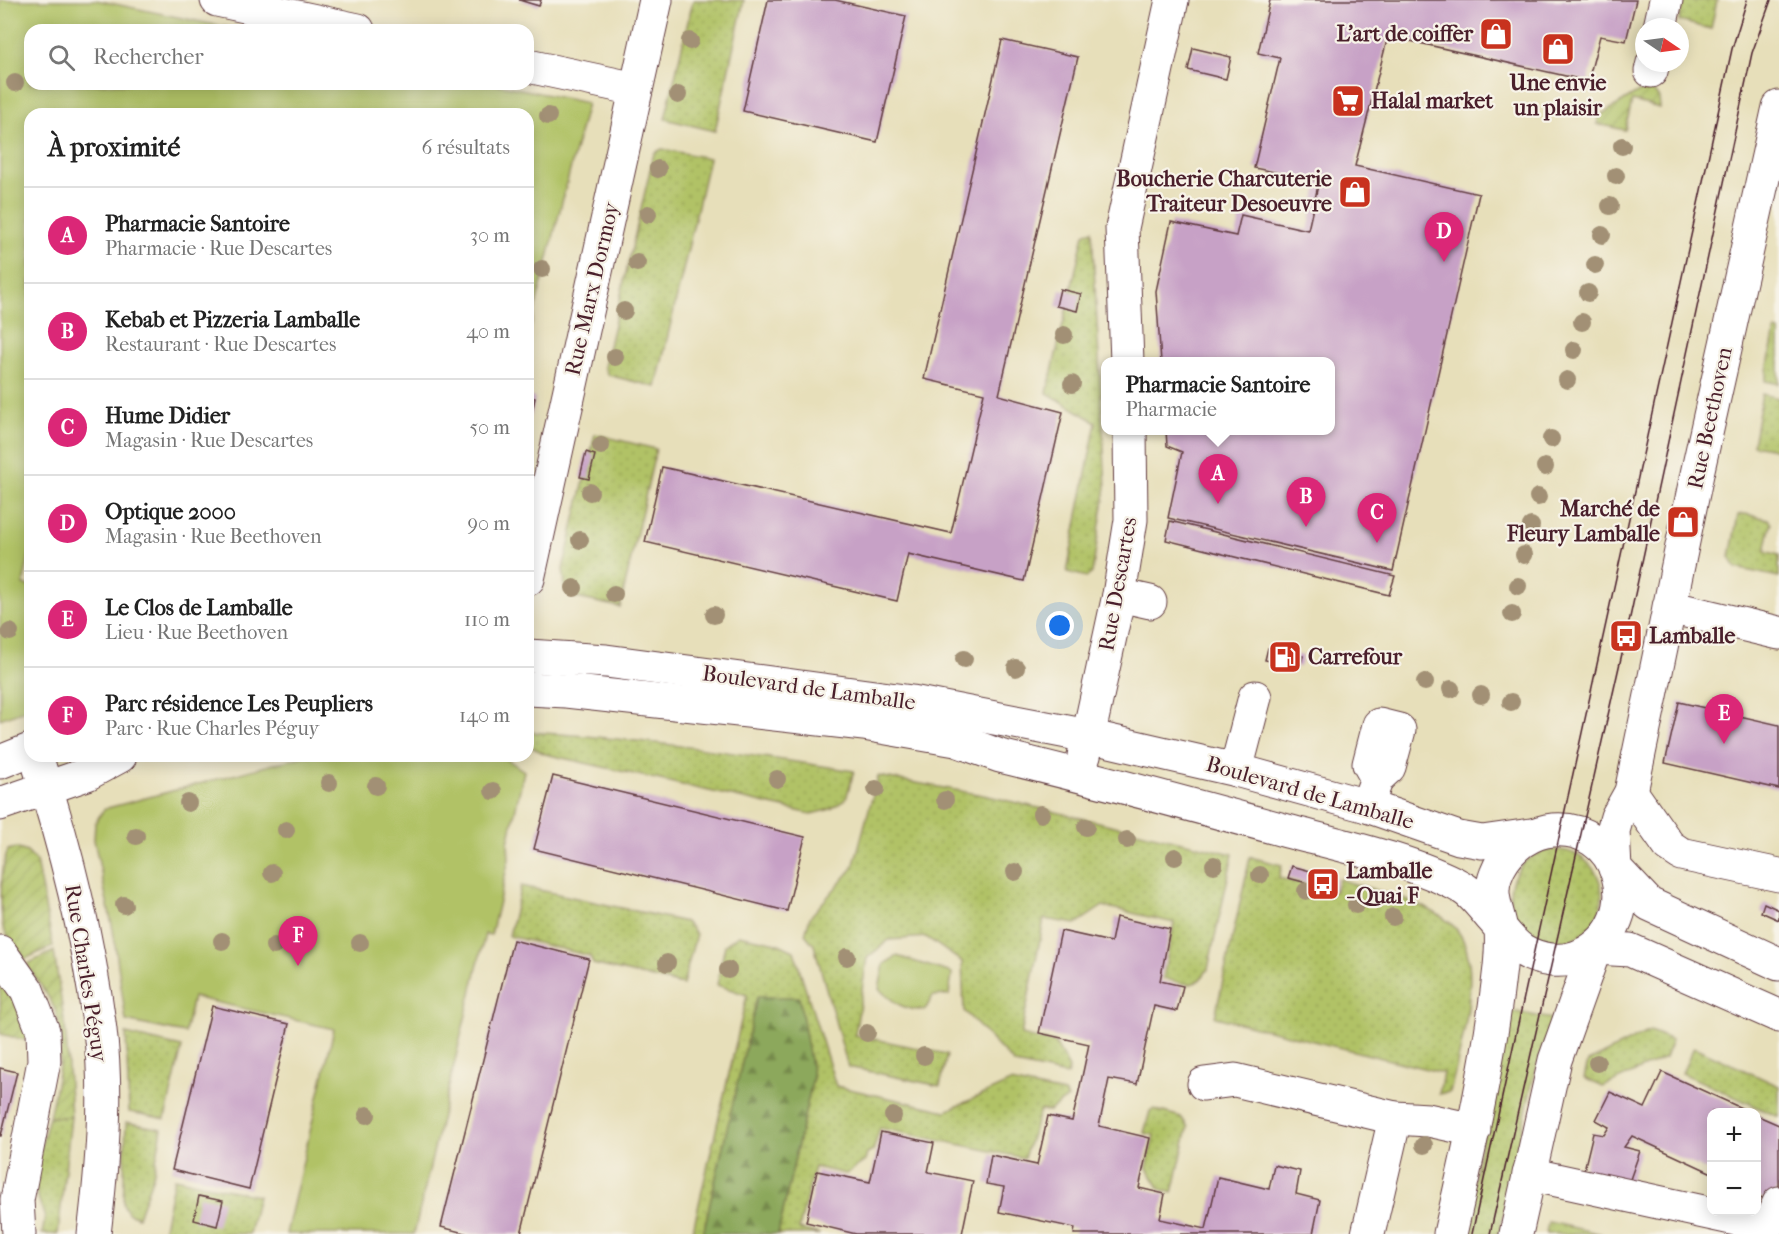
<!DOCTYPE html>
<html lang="fr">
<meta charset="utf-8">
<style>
:root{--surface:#fff;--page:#f2f2f2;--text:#222;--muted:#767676;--line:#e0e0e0;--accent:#db2777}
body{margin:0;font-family:"IM FELL French Canon",serif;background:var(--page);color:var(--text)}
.controls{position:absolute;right:18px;bottom:18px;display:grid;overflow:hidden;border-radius:12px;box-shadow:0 3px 15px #0003}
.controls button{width:54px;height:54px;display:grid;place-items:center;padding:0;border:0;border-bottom:2px solid var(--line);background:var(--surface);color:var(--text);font:30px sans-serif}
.compass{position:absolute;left:1635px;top:18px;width:54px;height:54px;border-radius:50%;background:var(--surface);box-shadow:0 3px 15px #0003;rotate:103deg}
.you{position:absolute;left:1060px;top:626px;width:21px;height:21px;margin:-15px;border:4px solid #fff;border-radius:50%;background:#1a73e8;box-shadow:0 0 0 9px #1a73e833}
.badge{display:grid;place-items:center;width:39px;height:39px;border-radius:50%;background:var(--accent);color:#fff;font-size:20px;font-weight:700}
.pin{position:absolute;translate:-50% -50px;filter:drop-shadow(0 2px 3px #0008)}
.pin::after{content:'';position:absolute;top:32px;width:21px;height:18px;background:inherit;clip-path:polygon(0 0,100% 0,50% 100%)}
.popup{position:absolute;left:1101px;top:357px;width:234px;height:78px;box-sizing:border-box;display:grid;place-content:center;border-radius:12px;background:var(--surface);filter:drop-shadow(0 2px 4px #0005);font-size:20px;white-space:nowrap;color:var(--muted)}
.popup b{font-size:22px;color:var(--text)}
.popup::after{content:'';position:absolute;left:50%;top:100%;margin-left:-12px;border:12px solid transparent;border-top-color:var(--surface)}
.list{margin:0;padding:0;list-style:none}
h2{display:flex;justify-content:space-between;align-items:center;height:78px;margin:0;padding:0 24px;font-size:26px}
h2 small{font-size:20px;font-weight:400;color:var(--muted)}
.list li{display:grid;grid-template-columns:39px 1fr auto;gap:18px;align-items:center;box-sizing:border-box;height:96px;padding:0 24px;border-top:2px solid var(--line)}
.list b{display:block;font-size:22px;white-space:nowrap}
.list p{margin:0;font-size:20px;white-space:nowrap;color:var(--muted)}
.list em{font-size:20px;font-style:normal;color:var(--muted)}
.icon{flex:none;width:33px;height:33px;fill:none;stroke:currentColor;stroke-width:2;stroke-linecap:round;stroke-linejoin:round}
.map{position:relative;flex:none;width:1779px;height:1234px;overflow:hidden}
.search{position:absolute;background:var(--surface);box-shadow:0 3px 15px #0003;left:24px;top:24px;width:510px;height:66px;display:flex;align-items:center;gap:15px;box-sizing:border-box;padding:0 21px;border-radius:18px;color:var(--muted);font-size:22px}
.panel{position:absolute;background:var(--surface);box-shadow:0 3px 15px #0003;left:24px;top:108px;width:510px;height:654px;border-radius:18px}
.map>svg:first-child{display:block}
.grass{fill:url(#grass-dots);stroke:#7e7048;stroke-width:1.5}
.forest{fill:url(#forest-firs);stroke:#6b6443;stroke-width:1.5}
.park{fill:#b1c266;stroke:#7e7048;stroke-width:1.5}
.garden{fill:url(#garden-furrows);stroke:#7e7048;stroke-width:1.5}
.building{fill:#c7a1c6}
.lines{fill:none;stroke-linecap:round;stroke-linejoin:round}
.minor-casing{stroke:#623c40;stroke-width:35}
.minor{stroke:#fff;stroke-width:33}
.tram{stroke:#4a1f2b;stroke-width:1.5}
.tree{fill:#a29075}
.labels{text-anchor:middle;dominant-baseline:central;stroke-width:4.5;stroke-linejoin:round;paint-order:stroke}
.poi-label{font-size:22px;font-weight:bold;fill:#4a1f2b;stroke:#f7f3e8;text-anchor:start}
.street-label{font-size:22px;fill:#4a1f2b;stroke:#f7f3e8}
</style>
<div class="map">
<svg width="1779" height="1234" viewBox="0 0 1779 1234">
<defs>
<pattern id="grass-dots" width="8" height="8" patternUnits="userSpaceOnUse" patternTransform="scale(1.5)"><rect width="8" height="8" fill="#b1c266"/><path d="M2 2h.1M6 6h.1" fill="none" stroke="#9aa659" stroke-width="1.8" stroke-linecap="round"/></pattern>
<pattern id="forest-firs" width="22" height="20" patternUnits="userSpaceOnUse" patternTransform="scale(1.5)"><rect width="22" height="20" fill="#8ca85b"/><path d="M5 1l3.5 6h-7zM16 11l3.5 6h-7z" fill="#74884b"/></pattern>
<pattern id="garden-furrows" width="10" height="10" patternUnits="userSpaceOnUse" patternTransform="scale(1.5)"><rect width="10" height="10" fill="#b1c266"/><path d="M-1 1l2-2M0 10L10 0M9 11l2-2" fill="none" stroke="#9aa659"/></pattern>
</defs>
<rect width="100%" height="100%" fill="#f7f3e8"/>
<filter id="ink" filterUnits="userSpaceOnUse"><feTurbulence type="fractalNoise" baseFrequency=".0167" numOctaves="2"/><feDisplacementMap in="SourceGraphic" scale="12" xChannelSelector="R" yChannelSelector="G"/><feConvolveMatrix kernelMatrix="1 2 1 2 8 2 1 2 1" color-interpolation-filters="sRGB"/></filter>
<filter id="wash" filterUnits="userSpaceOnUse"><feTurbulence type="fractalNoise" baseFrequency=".008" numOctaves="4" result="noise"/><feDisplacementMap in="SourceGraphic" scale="24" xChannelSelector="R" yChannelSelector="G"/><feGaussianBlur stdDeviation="1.35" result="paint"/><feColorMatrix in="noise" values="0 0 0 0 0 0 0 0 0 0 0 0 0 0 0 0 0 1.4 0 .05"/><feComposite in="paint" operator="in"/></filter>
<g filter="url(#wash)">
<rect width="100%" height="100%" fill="#e7dfba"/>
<g class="grass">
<polygon points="693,0 744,0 715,131 665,119"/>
<polygon points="1683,0 1717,0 1711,29 1679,21"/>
<polygon points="662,149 709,158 656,387 608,375 604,367 654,153"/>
<polygon points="1092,230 1106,487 1092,573 1087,577 1067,572 1096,422 1047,393 1084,234"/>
<polygon points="1775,330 1779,331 1779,384 1765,381"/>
<polygon points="1762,394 1779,398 1779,450 1753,445"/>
<polygon points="595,434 656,449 620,607 572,597 565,586 563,569"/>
<polygon points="1745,514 1768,519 1771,523 1765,551 1779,555 1779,577 1736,568 1730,557 1738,515"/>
<path d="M528,732c110,6 218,22 326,39l-8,28 -15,10 -20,5 -266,-60 -17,-9z"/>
<path d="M878,776l110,20 245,58 -25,115c-13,22 -23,15 -45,9l11,-55 -71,-17 -27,18 -32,-5 -23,116 34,8 14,25 -2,7 -52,-11 -51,-53 -2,-49 -36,-25 -37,3 -22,18 -12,77 92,19 -7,32 -92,-19 -34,-122 -9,-11 5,-17 43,-49z"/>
<circle cx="1556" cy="896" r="46"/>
<path d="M1250,857l32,8 -3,13 56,14 4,-13c33,11 96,24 118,51 28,35 3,122 -7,162l-11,2 4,-21 -228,-56z"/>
<polygon points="521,886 686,922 696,934 683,985 593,964 590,956 509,936"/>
<polygon points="738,935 777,943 794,951 836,1086 946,1111 1010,1082 1064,1093 1068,1098 1049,1111 1040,1110 1024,1158 880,1128 873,1151 867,1154 865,1161 846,1174 814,1167 799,1229 820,1234 778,1234 813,1077 758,997 703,1234 692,1234 747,995 717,985 725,945"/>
<polygon points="1506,1010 1553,1019 1533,1079 1499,1234 1464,1234"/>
<polygon points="1650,1031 1672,1040 1665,1058 1603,1087 1584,1078 1588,1062"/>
<polygon points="126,1034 182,1047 165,1119 129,1112"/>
<polygon points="1694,1047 1779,1086 1779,1117 1682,1073"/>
<polygon points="1153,1109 1181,1117 1188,1127 1173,1193 1160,1189 1147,1168 1154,1135 1144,1133 1150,1111"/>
<polygon points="49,1117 71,1117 58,1234 42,1234 45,1218 32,1180"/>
<polygon points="126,1122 162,1129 153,1176 138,1217 128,1213 123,1204"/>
<polygon points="174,1178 258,1196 249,1234 163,1233"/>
<polygon points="1548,1222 1549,1222 1602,1234 1546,1234"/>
</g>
<polygon class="forest" points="757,997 799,997 813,1077 778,1234 703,1234"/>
<g class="park">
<polygon points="0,0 96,0 239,30 30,30 30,84 497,84 587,103 528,337 528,114 30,114 30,551 23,585 30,586 30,708 0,719"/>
<polygon points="304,756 502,756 524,771 508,843 509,859 491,935 485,934 414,1234 286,1234 334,1029 193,997 185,1033 126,1021 113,930 94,840 95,823 104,809"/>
<path d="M897,956l55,17 -3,22 -16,1 -8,14c-21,1 -32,-8 -46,-21l5,-25z"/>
</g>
<g class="garden">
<polygon points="1652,89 1659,98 1660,108 1632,101 1625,130 1597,124 1599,116 1642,90"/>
<path d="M16,848l11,4 9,9 17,85 -28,13c-7,-10 -17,-20 -22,-31 -3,-18 -3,-61 5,-78z"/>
<path d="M54,951l12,83 5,83h-22c7,-33 18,-70 7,-104 -5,-16 -20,-33 -29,-49z"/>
<polygon points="0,978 19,1005 29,1034 25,1040 0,1034"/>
</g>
<g id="blocks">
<g class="building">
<polygon points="519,0 541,0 539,6"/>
<polygon points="768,0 835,0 906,16 877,142 743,111"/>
<polygon points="1270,0 1636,0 1626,41 1600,36 1588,81 1388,36 1355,166 1479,194 1393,571 1168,518 1182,452 1167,446 1166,430 1330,430 1330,362 1161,362 1156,291 1171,222 1236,236 1241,215 1308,230 1319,181 1254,168 1280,58 1258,53"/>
<polygon points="1002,40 1078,57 999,395 1063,412 1024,581 908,554 897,601 645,542 662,467 951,533 984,393 924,379"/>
<polygon points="1193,48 1231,57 1226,79 1188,70"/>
<polygon points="1060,289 1081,294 1077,311 1056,306"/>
<polygon points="528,396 535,398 531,417 528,416"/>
<polygon points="586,452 595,455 589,479 580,477"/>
<polygon points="1170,521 1395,576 1389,595 1166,540"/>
<polygon points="1268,648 1303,656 1300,667 1265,660"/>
<polygon points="1679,702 1779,725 1779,789 1665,763"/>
<polygon points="553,776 805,837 787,911 534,849"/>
<polygon points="1292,866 1336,878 1334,890 1288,878"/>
<polygon points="1764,903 1779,910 1779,920 1761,912"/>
<polygon points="1116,917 1170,929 1160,981 1183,986 1177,1011 1154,1006 1137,1084 1109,1079 1099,1126 1150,1138 1139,1188 1165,1194 1160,1219 1206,1229 1218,1177 1269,1189 1274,1165 1300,1171 1296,1194 1320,1200 1313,1234 1074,1234 1075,1228 999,1212 1004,1187 986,1184 991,1155 1037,1165 1048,1116 1072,1121 1079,1091 1089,1044 1039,1033 1061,931 1111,942"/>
<polygon points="513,940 589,959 521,1234 468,1234 441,1227"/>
<polygon points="212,1006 289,1024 249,1189 172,1170"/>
<polygon points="0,1068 17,1072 1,1136 0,1136"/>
<polygon points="1662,1072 1750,1112 1712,1112 1712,1173 1632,1136 1624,1147 1640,1151 1628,1185 1584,1170 1593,1133 1604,1135 1609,1127 1596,1120 1610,1092 1645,1108"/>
<polygon points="1756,1115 1779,1125 1779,1185 1771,1202 1756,1195"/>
<polygon points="881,1132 934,1143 928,1172 973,1181 962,1234 856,1234 806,1222 817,1171 870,1182"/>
<polygon points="199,1196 223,1201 217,1226 194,1220"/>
</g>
</g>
</g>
<g filter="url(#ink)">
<use href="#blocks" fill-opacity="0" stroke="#623c40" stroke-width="1.5"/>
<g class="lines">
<defs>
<g id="minor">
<polyline points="217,0 358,30"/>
<polyline points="1660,27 1666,0"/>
<polyline points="528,66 636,89"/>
<polyline points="1651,71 1653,63"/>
<polyline points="1779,107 1697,474 1631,792 1617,817 1613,831 1615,868 1649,904 1779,964"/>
<polyline points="1127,362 1122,228 1172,0"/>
<polyline points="528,579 656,0"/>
<polyline points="1119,595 1150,602"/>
<polyline points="1669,607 1779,633"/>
<polyline points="528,656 606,661 912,702 1088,736 1236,770 1367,806 1459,838 1482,842 1531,835"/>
<path d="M528,689l38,2 298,33 92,16 44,16c97,23 192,49 287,75 53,14 127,30 174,56 12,6 22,21 31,31 10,11 18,24 30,32 18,11 41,14 60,5 69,-34 39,-137 -36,-124 -23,5 -42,22 -50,44 -8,20 2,35 5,55 1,11 0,26 -1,37 -10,91 -30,179 -50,267"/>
<path d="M36,756c29,89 52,180 64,274 8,67 2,137 -6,204"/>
<polyline points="1084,756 1119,595 1131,520 1130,430"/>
<polyline points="0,762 30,750"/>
<polyline points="1236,770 1255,697"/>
<polyline points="1631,792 1669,846 1681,854 1779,875"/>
<polyline points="0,804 87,774 120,756"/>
<polyline points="1367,806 1377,778 1389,767 1399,730 1379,725 1369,764 1377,778"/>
<polyline points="0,952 27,990 43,1031 44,1061 17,1200 19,1234"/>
<polyline points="1204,1084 1235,1080 1395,1118 1368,1234"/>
<polyline points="1395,1118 1428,1120 1474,1130"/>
<polyline points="1529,1174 1768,1226 1779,1203"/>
<polyline points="1516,1234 1555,1060 1595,948 1630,950 1779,1016"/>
</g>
</defs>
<use href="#minor" class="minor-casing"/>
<use href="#minor" class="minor"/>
<g class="tram">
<polyline points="1472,1234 1732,49 1747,0"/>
<polyline points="1490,1234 1626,636 1752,53 1771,0"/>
</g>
</g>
<g class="tree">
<circle cx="690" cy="41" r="9"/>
<circle cx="15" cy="83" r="9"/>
<circle cx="678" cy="95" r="9"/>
<circle cx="548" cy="116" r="9"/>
<circle cx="1622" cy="146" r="9"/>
<circle cx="658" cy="169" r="9"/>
<circle cx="1616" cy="176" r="9"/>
<circle cx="1610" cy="206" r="9"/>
<circle cx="648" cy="214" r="9"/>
<circle cx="1602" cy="235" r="9"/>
<circle cx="637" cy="263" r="9"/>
<circle cx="1595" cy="265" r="9"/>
<circle cx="542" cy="269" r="9"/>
<circle cx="1588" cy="293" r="9"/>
<circle cx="624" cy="311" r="9"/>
<circle cx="1582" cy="322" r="9"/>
<circle cx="1064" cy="335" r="9"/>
<circle cx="1574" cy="350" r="9"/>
<circle cx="615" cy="357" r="9"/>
<circle cx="1567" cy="380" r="9"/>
<circle cx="1072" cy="384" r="9"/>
<circle cx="1551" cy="439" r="9"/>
<circle cx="601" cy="446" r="9"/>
<circle cx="1545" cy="467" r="9"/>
<circle cx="590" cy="492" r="9"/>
<circle cx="1538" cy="497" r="9"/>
<circle cx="1531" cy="526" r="9"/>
<circle cx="580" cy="540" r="9"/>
<circle cx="1524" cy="555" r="9"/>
<circle cx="1518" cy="586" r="9"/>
<circle cx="574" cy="588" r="9"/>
<circle cx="614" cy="594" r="9"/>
<circle cx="1512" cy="614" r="9"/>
<circle cx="714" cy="615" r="9"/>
<circle cx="10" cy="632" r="9"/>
<circle cx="964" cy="659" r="9"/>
<circle cx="1016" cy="668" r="9"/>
<circle cx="1425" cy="682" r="9"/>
<circle cx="1451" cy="689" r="9"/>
<circle cx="1481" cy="695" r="9"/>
<circle cx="1511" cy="702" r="9"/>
<circle cx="777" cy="779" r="9"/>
<circle cx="329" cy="783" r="9"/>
<circle cx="376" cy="786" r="9"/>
<circle cx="876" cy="789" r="9"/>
<circle cx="493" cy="791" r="9"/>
<circle cx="945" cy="800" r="9"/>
<circle cx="188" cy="803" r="9"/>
<circle cx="1041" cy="814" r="9"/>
<circle cx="1086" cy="827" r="9"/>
<circle cx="286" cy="830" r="9"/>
<circle cx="136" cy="836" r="9"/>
<circle cx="1127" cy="840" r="9"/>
<circle cx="1175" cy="857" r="9"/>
<circle cx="1214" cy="865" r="9"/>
<circle cx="1015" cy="872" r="9"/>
<circle cx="272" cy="873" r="9"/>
<circle cx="1260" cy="875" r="9"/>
<circle cx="1306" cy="891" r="9"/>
<circle cx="124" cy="905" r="9"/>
<circle cx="1356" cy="905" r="9"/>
<circle cx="1393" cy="917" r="9"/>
<circle cx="222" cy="941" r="9"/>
<circle cx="360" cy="943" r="9"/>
<circle cx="274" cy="946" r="9"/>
<circle cx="847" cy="957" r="9"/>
<circle cx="667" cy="963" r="9"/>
<circle cx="728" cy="970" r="9"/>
<circle cx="867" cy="1033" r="9"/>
<circle cx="924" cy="1056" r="9"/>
<circle cx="1597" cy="1063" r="9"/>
<circle cx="367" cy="1115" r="9"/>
<circle cx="893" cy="1116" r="9"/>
<circle cx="1424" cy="1145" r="9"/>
</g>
</g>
<defs>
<symbol id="shop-square" viewBox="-11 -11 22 22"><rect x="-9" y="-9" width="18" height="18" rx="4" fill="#c8321e" stroke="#f7f3e8"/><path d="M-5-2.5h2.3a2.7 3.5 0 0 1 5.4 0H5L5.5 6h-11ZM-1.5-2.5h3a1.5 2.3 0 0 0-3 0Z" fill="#fff"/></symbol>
<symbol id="supermarket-square" viewBox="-11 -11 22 22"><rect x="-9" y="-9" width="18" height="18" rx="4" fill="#c8321e" stroke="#f7f3e8"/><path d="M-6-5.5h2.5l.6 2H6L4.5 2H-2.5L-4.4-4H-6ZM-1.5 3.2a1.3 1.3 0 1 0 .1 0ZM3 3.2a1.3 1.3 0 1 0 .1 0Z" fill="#fff"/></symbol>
<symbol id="bus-square" viewBox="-11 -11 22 22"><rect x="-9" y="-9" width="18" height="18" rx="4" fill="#c8321e" stroke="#f7f3e8"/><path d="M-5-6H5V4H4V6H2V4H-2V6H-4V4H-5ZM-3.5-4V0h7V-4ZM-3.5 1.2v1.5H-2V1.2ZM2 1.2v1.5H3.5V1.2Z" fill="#fff"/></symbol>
<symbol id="fuel-square" viewBox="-11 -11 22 22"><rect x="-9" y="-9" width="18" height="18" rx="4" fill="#c8321e" stroke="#f7f3e8"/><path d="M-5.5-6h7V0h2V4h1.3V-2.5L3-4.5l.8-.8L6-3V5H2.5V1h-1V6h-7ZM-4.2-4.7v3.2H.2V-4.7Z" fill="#fff"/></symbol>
</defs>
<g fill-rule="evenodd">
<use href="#shop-square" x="1477" y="15" width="38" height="38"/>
<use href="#shop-square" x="1539" y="30" width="38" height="38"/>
<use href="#supermarket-square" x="1329" y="82" width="38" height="38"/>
<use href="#shop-square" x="1336" y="173" width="38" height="38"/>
<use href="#shop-square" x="1664" y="503" width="38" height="38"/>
<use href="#bus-square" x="1607" y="617" width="38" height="38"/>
<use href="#fuel-square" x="1266" y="638" width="38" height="38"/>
<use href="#bus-square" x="1304" y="865" width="38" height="38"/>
</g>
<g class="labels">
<g class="poi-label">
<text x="1473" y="34" text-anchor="end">L'art de coiffer</text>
<text x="1558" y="83" text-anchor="middle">Une envie<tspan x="1558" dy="25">un plaisir</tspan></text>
<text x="1371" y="101">Halal market</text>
<text x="1332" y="179" text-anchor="end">Boucherie Charcuterie<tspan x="1332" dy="25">Traiteur Desoeuvre</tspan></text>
<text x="1660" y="509" text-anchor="end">Marché de<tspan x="1660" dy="25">Fleury Lamballe</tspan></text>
<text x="1649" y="636">Lamballe</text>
<text x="1308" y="657">Carrefour</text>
<text x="1346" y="871">Lamballe<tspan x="1346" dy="25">- Quai F</tspan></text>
</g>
<g class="street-label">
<text transform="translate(592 289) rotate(-77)">Rue Marx Dormoy</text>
<text transform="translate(1710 418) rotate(-78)">Rue Beethoven</text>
<text transform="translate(1118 584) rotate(-80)">Rue Descartes</text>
<text transform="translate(809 688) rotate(8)">Boulevard de Lamballe</text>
<text transform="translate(1310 793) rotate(16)">Boulevard de Lamballe</text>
<text transform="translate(86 973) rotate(81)">Rue Charles Péguy</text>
</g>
</g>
</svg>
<div class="controls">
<button>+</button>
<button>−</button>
</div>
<svg class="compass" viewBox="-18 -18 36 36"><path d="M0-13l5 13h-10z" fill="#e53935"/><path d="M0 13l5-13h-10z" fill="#767676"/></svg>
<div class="you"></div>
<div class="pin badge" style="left:1218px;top:504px">A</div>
<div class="popup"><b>Pharmacie Santoire</b>Pharmacie</div>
<div class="pin badge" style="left:1306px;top:527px">B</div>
<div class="pin badge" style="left:1377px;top:543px">C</div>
<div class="pin badge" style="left:1444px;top:262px">D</div>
<div class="pin badge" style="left:1724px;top:744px">E</div>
<div class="pin badge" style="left:298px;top:966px">F</div>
<div class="search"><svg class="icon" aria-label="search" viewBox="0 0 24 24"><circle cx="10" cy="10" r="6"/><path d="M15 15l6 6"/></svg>Rechercher</div>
<section class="panel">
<h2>À proximité<small>6 résultats</small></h2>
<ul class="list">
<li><span class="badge">A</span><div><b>Pharmacie Santoire</b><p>Pharmacie · Rue Descartes</p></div><em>30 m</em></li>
<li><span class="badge">B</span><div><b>Kebab et Pizzeria Lamballe</b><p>Restaurant · Rue Descartes</p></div><em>40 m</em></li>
<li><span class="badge">C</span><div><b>Hume Didier</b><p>Magasin · Rue Descartes</p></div><em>50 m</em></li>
<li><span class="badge">D</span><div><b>Optique 2000</b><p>Magasin · Rue Beethoven</p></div><em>90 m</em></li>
<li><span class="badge">E</span><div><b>Le Clos de Lamballe</b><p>Lieu · Rue Beethoven</p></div><em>110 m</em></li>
<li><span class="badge">F</span><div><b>Parc résidence Les Peupliers</b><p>Parc · Rue Charles Péguy</p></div><em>140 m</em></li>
</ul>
</section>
</div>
